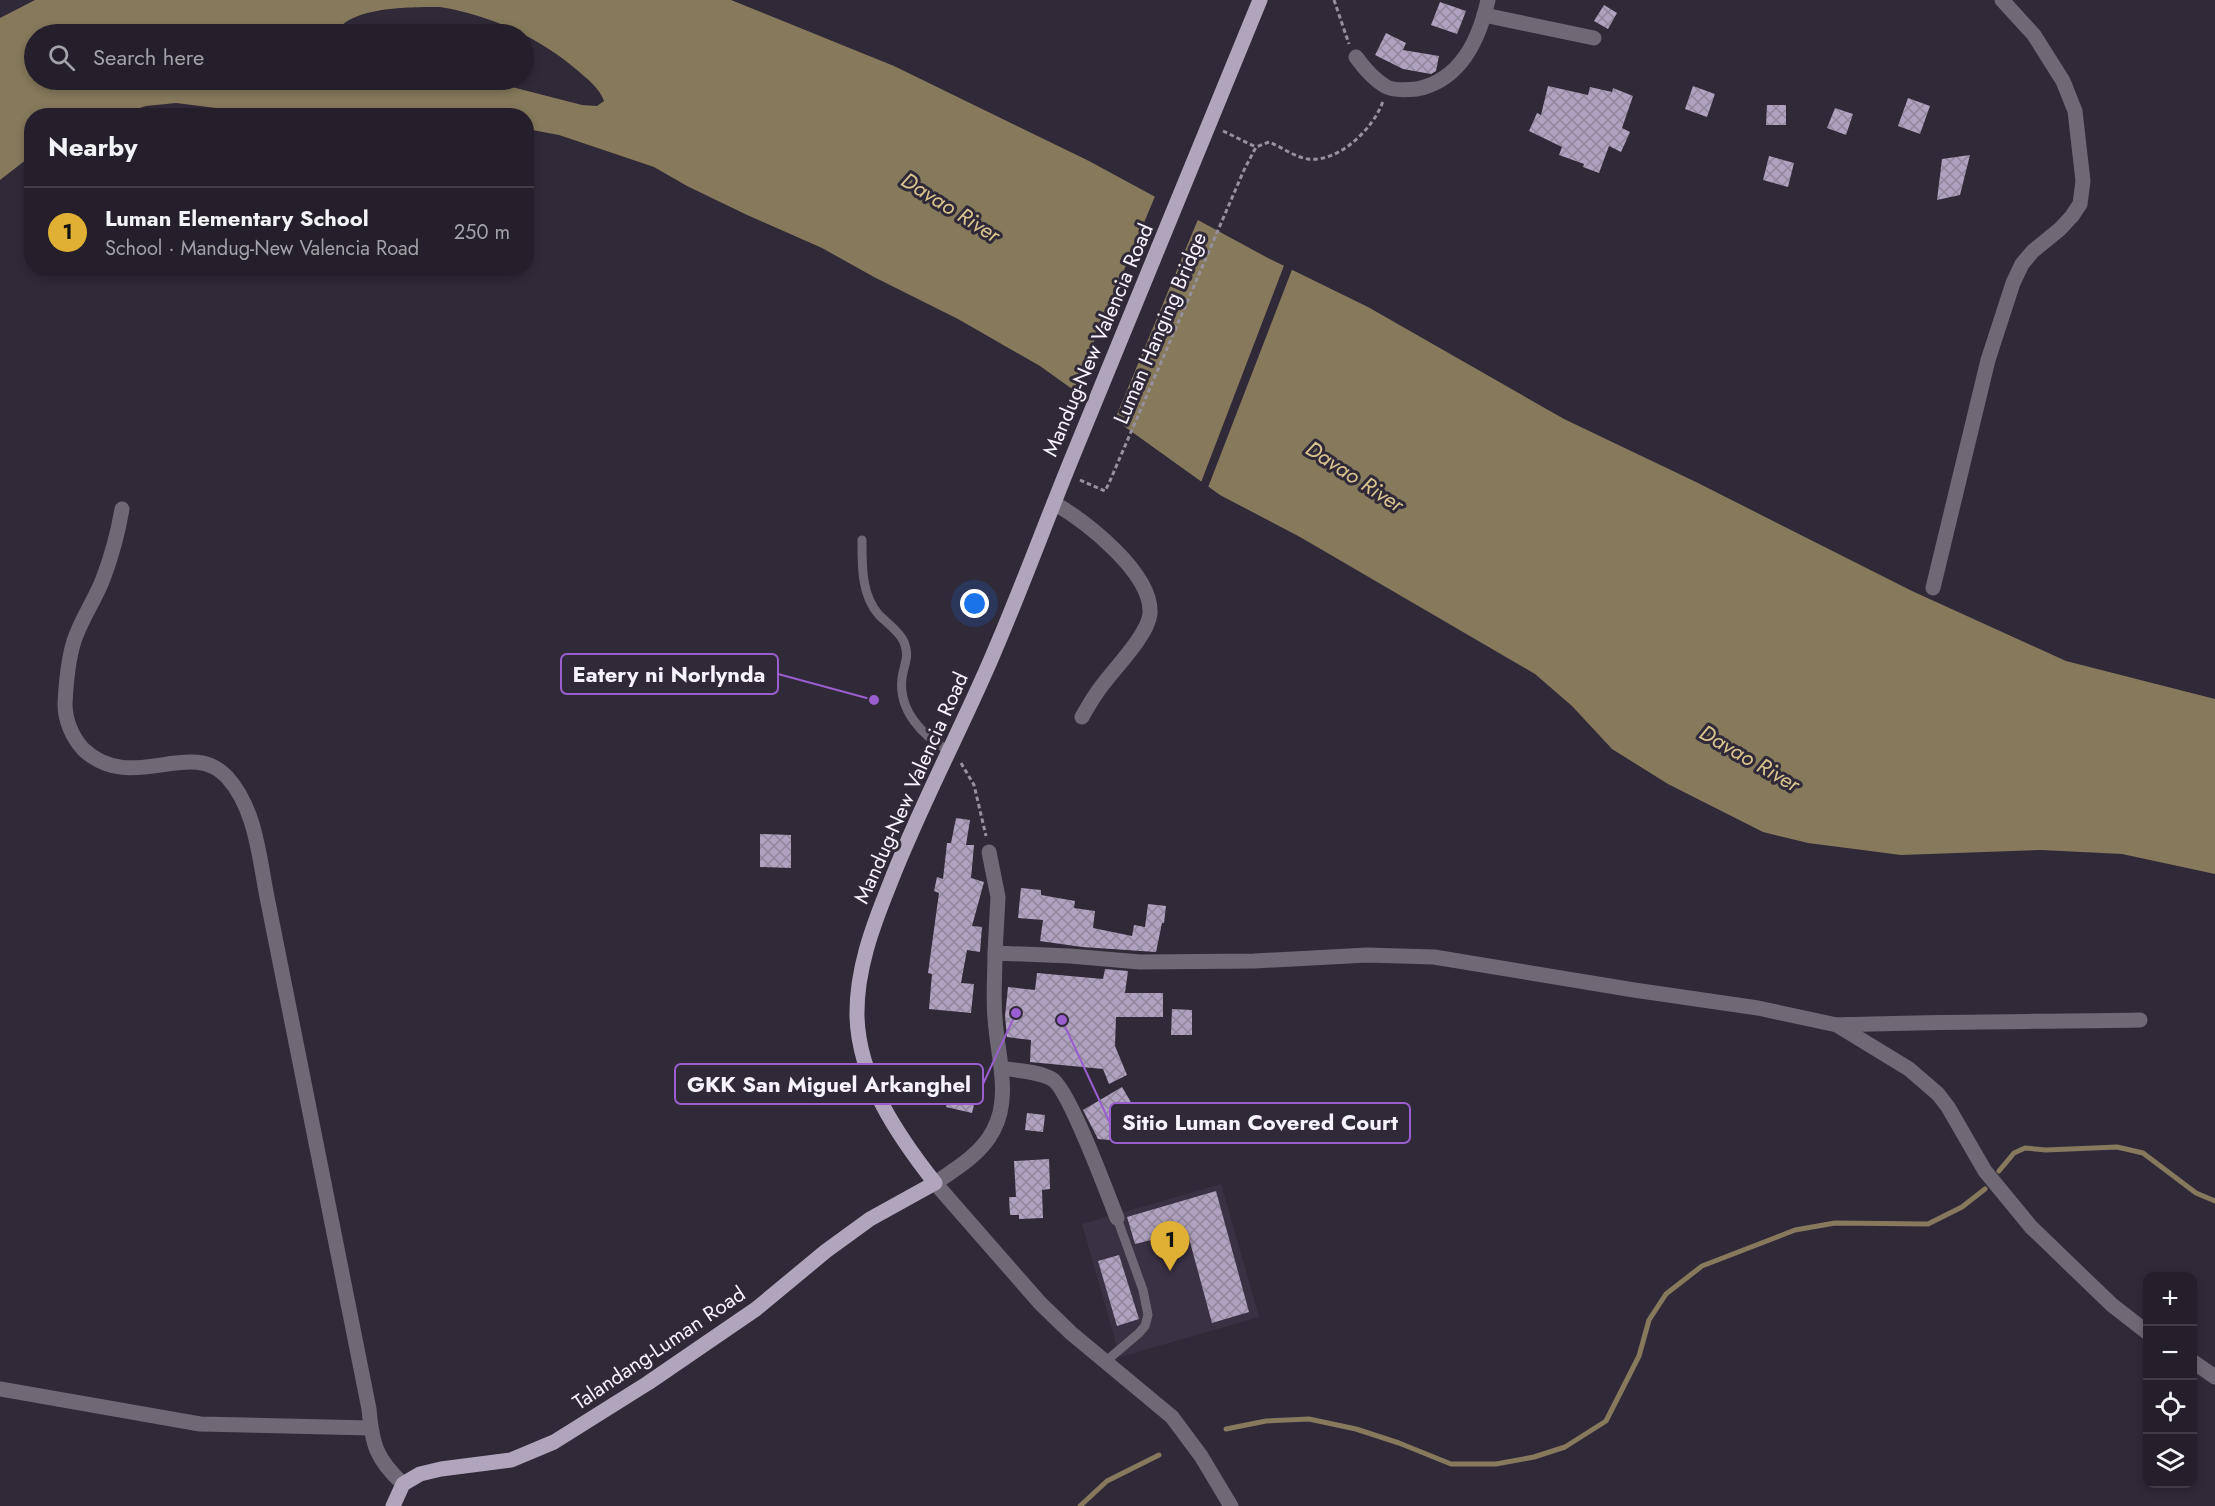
<!DOCTYPE html>
<meta charset="utf-8">
<style>
:root{--surface:#241f2a;--page:#2c2732;--text:#f1f3f6;--muted:#a3a2a8;--line:#413d47;--accent:#dfb033}
body{margin:0;font-family:Jost,sans-serif;background:var(--page);color:var(--text)}
.controls{position:absolute;right:18px;bottom:18px;display:grid;overflow:hidden;border-radius:12px;box-shadow:0 3px 9px #0003}
.controls button{width:54px;height:54px;display:grid;place-items:center;padding:0;border:0;border-bottom:2px solid var(--line);background:var(--surface);color:var(--text);font:30px sans-serif}
.you{position:absolute;left:975px;top:604px;width:21px;height:21px;margin:-15px;border:4px solid #fff;border-radius:50%;background:#1a73e8;box-shadow:0 0 0 9px #1a73e833}
.badge{display:grid;place-items:center;width:39px;height:39px;border-radius:50%;background:var(--accent);color:#111;font-size:20px;font-weight:700}
.pin{position:absolute;translate:-50% -50px;filter:drop-shadow(0 2px 3px #0008)}
.pin::after{content:'';position:absolute;top:32px;width:21px;height:18px;background:inherit;clip-path:polygon(0 0,100% 0,50% 100%)}
.list{margin:0;padding:0;list-style:none}
h2{display:flex;justify-content:space-between;align-items:center;height:78px;margin:0;padding:0 24px;font-size:26px}
h2 small{font-size:20px;font-weight:400;color:var(--muted)}
.list li{display:grid;grid-template-columns:39px 1fr auto;gap:18px;align-items:center;box-sizing:border-box;height:90px;padding:0 24px;border-top:2px solid var(--line)}
.list b{display:block;font-size:22px;white-space:nowrap}
.list p{margin:0;font-size:20px;white-space:nowrap;color:var(--muted)}
.list em{font-size:20px;font-style:normal;color:var(--muted)}
.icon{flex:none;width:33px;height:33px;fill:none;stroke:currentColor;stroke-width:2;stroke-linecap:round;stroke-linejoin:round}
.map{position:relative;flex:none;width:2215px;height:1506px;overflow:hidden}
.search{position:absolute;background:var(--surface);box-shadow:0 3px 9px #0003;left:24px;top:24px;width:510px;height:66px;display:flex;align-items:center;gap:15px;box-sizing:border-box;padding:0 21px;border-radius:33px;color:var(--muted);font-size:22px}
.panel{position:absolute;background:var(--surface);box-shadow:0 3px 9px #0003;left:24px;top:108px;width:510px;height:168px;border-radius:24px}
.map>svg:first-child{display:block}
.built{fill:#3b3145}
.water{fill:#86795c;fill-rule:evenodd}
.pier{fill:#302938}
.lines{fill:none;stroke-linecap:round;stroke-linejoin:round}
.stream{stroke:#86795c;stroke-width:5}
.building{fill:url(#building-cross-hatch)}
.path{stroke:#97919e;stroke-width:3;stroke-dasharray:4.5 3;stroke-linecap:butt}
.service{stroke:#6f6975;stroke-width:9}
.minor{stroke:#6f6975;stroke-width:15}
.tertiary{stroke:#6f6975;stroke-width:15}
.primary{stroke:#b1a5be;stroke-width:15}
.labels{text-anchor:middle;dominant-baseline:central;stroke-width:6;stroke-linejoin:round;paint-order:stroke}
.street-label{font-size:21px;fill:#f7f3fd;stroke:#302938}
.water-label{font-size:22px;font-style:italic;fill:#dac38e;stroke:#302938}
.leader{fill:none;stroke:#9a5ece;stroke-width:2}
.callout-dot{fill:#9a5ece;stroke:#302938;stroke-width:2}
.callout{fill:#302938;stroke:#9a5ece;stroke-width:2}
.callout-label{font-size:22px;text-anchor:middle;font-weight:bold;fill:#f7f3fd}
</style>
<div class="map">
<svg width="2215" height="1506" viewBox="0 0 2215 1506">
<defs>
<pattern id="building-cross-hatch" width="8" height="8" patternUnits="userSpaceOnUse" patternTransform="scale(1.5)"><rect width="8" height="8" fill="#afa1bf"/><path d="M0 0l8 8M0 8l8-8" fill="none" stroke="#91879c"/></pattern>
</defs>
<rect width="100%" height="100%" fill="#302938"/>
<polygon class="built" points="1221,1184 1259,1317 1120,1357 1082,1224"/>
<path class="water" d="M35,0h696l163,66 195,95 179,97 100,49 196,112 132,63 216,109 154,70 149,38v175l-93,-20 -81,-4 -140,5 -93,-12 -45,-11 -95,-48 -56,-35 -40,-43 -37,-32 -235,-137 -80,-42 -180,-129 -82,-47 -84,-42 -52,-29 -77,-34 -58,-28 -33,-19 -95,-32 -32,-6 -1,-13h-198l-112,-8 -40,-5 -30,3 -29,9 -85,1 -1,40 -31,24v-162zM440,7c50,8 98,30 137,63 10,9 22,17 27,31l-7,5 -15,-1 -98,-25h-450v-46h302c11,-28 78,-27 104,-27z"/>
<g class="pier">
<polygon points="1156,194 1199,217 1113,424 1072,394"/>
<polygon points="1285,263 1293,267 1207,490 1200,485"/>
</g>
<g class="lines">
<g class="stream">
<polyline points="1999,1171 2014,1153 2025,1148 2046,1150 2117,1147 2143,1153 2196,1193 2215,1201"/>
<polyline points="1226,1429 1266,1421 1309,1419 1356,1429 1399,1443 1451,1464 1496,1464 1534,1457 1565,1447 1606,1421 1639,1356 1649,1320 1666,1294 1702,1266 1795,1230 1835,1223 1928,1224 1962,1207 1985,1189"/>
<polyline points="1080,1506 1107,1481 1159,1455"/>
</g>
</g>
<g class="building">
<polygon points="1440,2 1466,11 1457,34 1431,25"/>
<polygon points="1604,5 1617,13 1608,29 1594,21"/>
<polygon points="1386,33 1406,43 1403,50 1439,56 1436,71 1431,74 1403,69 1375,55"/>
<polygon points="1548,86 1588,95 1590,87 1612,92 1613,88 1633,96 1622,128 1630,132 1621,152 1609,146 1599,173 1583,167 1584,164 1559,155 1562,147 1529,131 1537,113 1541,115"/>
<polygon points="1693,86 1715,94 1707,117 1685,109"/>
<polygon points="1908,98 1930,106 1920,134 1898,126"/>
<polygon points="1767,105 1786,105 1786,125 1766,125"/>
<polygon points="1835,108 1853,114 1846,135 1827,128"/>
<polygon points="1970,155 1960,195 1937,200 1942,159"/>
<polygon points="1769,156 1794,163 1788,187 1763,180"/>
<polygon points="956,818 970,820 966,845 974,845 971,878 984,882 972,926 982,927 980,952 967,950 961,983 974,984 971,1013 929,1009 932,974 928,973 939,893 934,891 937,877 943,879 947,843 951,843"/>
<polygon points="760,834 791,835 791,868 760,867"/>
<polygon points="1021,888 1041,890 1041,895 1075,901 1074,908 1095,911 1093,928 1132,936 1134,925 1145,927 1148,904 1166,906 1164,923 1162,923 1156,952 1082,947 1040,941 1043,920 1018,918"/>
<polygon points="1105,969 1128,971 1125,993 1163,993 1163,1017 1116,1017 1115,1046 1127,1075 1109,1084 1103,1069 1030,1062 1031,1040 1007,1037 1005,1016 1008,987 1035,990 1037,973 1103,979"/>
<polygon points="1172,1009 1192,1010 1192,1035 1171,1035"/>
<polygon points="951,1082 978,1089 972,1113 946,1107"/>
<polygon points="1122,1087 1142,1121 1110,1140 1098,1139 1083,1110"/>
<polygon points="1027,1113 1045,1115 1043,1132 1025,1130"/>
<polygon points="1049,1159 1050,1189 1042,1190 1043,1218 1019,1219 1019,1215 1010,1215 1009,1197 1016,1197 1014,1161"/>
<polygon points="1216,1191 1249,1312 1212,1323 1187,1231 1135,1244 1127,1217"/>
<polygon points="1119,1255 1139,1319 1117,1326 1098,1261"/>
</g>
<g class="lines">
<g class="path">
<polyline points="1334,0 1349,44"/>
<polyline points="1223,131 1256,147"/>
<path d="M1080,480l25,11 4,-8 135,-313 12,-23 13,-5c13,5 25,15 39,17 31,4 66,-31 75,-58"/>
<polyline points="961,763 974,785 986,836"/>
</g>
<g class="service">
<path d="M862,540c0,25 -1,55 17,75 8,8 21,17 25,27 6,16 0,21 -2,36 -4,33 21,58 47,73"/>
<polyline points="1105,1362 1139,1333 1145,1326 1148,1315 1143,1290 1117,1218"/>
</g>
<g class="minor">
<polyline points="1484,15 1594,38"/>
<path d="M1356,57c8,11 17,22 29,29 8,5 23,4 32,3 44,-9 62,-49 71,-89"/>
<path d="M1054,503c31,18 99,70 96,111 -3,24 -41,59 -54,80 -5,7 -10,16 -14,23"/>
<path d="M122,509c-4,24 -10,46 -19,70 -8,21 -22,40 -29,62 -6,19 -8,42 -9,63 0,16 7,33 18,45 48,46 107,-12 144,28 29,32 32,80 40,120l102,512c3,35 7,50 34,75"/>
<polyline points="1933,588 1988,360 2013,283 2022,264 2033,251 2060,229 2072,216 2080,204 2083,181 2075,111 2063,81 2034,35 2002,0"/>
<polyline points="989,852 998,897 995,953"/>
<path d="M1837,1025c101,-4 202,-3 303,-5"/>
<path d="M1002,1068c15,3 36,3 50,11 17,10 55,114 65,139"/>
<polyline points="0,1389 200,1424 370,1428"/>
</g>
<g class="tertiary">
<polyline points="2192,1361 2215,1377"/>
<path d="M1231,1506l-30,-50 -29,-39 -101,-84 -31,-30 -105,-120c21,-14 46,-29 58,-52 19,-34 4,-77 2,-113 -2,-21 0,-43 0,-65l75,3 70,6 114,-1 113,-6 67,2 200,33 124,18 79,17 72,44 29,25 10,13 37,64 46,56 81,78 36,28"/>
</g>
<path class="primary" d="M393,1506l10,-22 17,-10 21,-5 70,-9 43,-18 94,-59 108,-74 70,-58 44,-32 65,-36c-37,-47 -76,-104 -78,-166 -1,-46 15,-89 32,-131 30,-78 70,-152 103,-229 29,-67 54,-136 82,-204 61,-151 125,-301 186,-453"/>
</g>
<g class="labels">
<g class="street-label">
<text transform="translate(1160 328) rotate(-67)">Luman Hanging Bridge</text>
<text transform="translate(1098 340) rotate(-67)">Mandug-New Valencia Road</text>
<text transform="translate(911 788) rotate(-66)">Mandug-New Valencia Road</text>
<text transform="translate(659 1348) rotate(-34)">Talandang-Luman Road</text>
</g>
<g class="water-label">
<text transform="translate(951 207) rotate(32)">Davao River</text>
<text transform="translate(1355 476) rotate(33)">Davao River</text>
<text transform="translate(1750 758) rotate(30)">Davao River</text>
</g>
</g>
<path class="leader" d="M874 700L778 674M1016 1013L983 1084M1062 1020L1110 1123"/>
<g class="callout-dot">
<circle cx="874" cy="700" r="6"/>
<circle cx="1016" cy="1013" r="6"/>
<circle cx="1062" cy="1020" r="6"/>
</g>
<g class="callout">
<rect x="561" y="654" width="217" height="40" rx="6"/>
<rect x="675" y="1064" width="308" height="40" rx="6"/>
<rect x="1110" y="1103" width="300" height="40" rx="6"/>
</g>
<g class="callout-label">
<text x="669" y="682">Eatery ni Norlynda</text>
<text x="829" y="1092">GKK San Miguel Arkanghel</text>
<text x="1260" y="1130">Sitio Luman Covered Court</text>
</g>
</svg>
<div class="controls">
<button>+</button>
<button>−</button>
<button><svg class="icon" aria-label="locate" viewBox="0 0 24 24"><circle cx="12" cy="12" r="6"/><path d="M12 2v4M12 18v4M2 12h4M18 12h4"/></svg></button>
<button><svg class="icon" aria-label="layers" viewBox="0 0 24 24"><path d="M12 4l9 5-9 5-9-5zM3 14l9 5 9-5"/></svg></button>
</div>
<div class="you"></div>
<div class="pin badge" style="left:1170px;top:1271px">1</div>
<div class="search"><svg class="icon" aria-label="search" viewBox="0 0 24 24"><circle cx="10" cy="10" r="6"/><path d="M15 15l6 6"/></svg>Search here</div>
<section class="panel">
<h2>Nearby<small></small></h2>
<ul class="list">
<li><span class="badge">1</span><div><b>Luman Elementary School</b><p>School · Mandug-New Valencia Road</p></div><em>250 m</em></li>
</ul>
</section>
</div>
